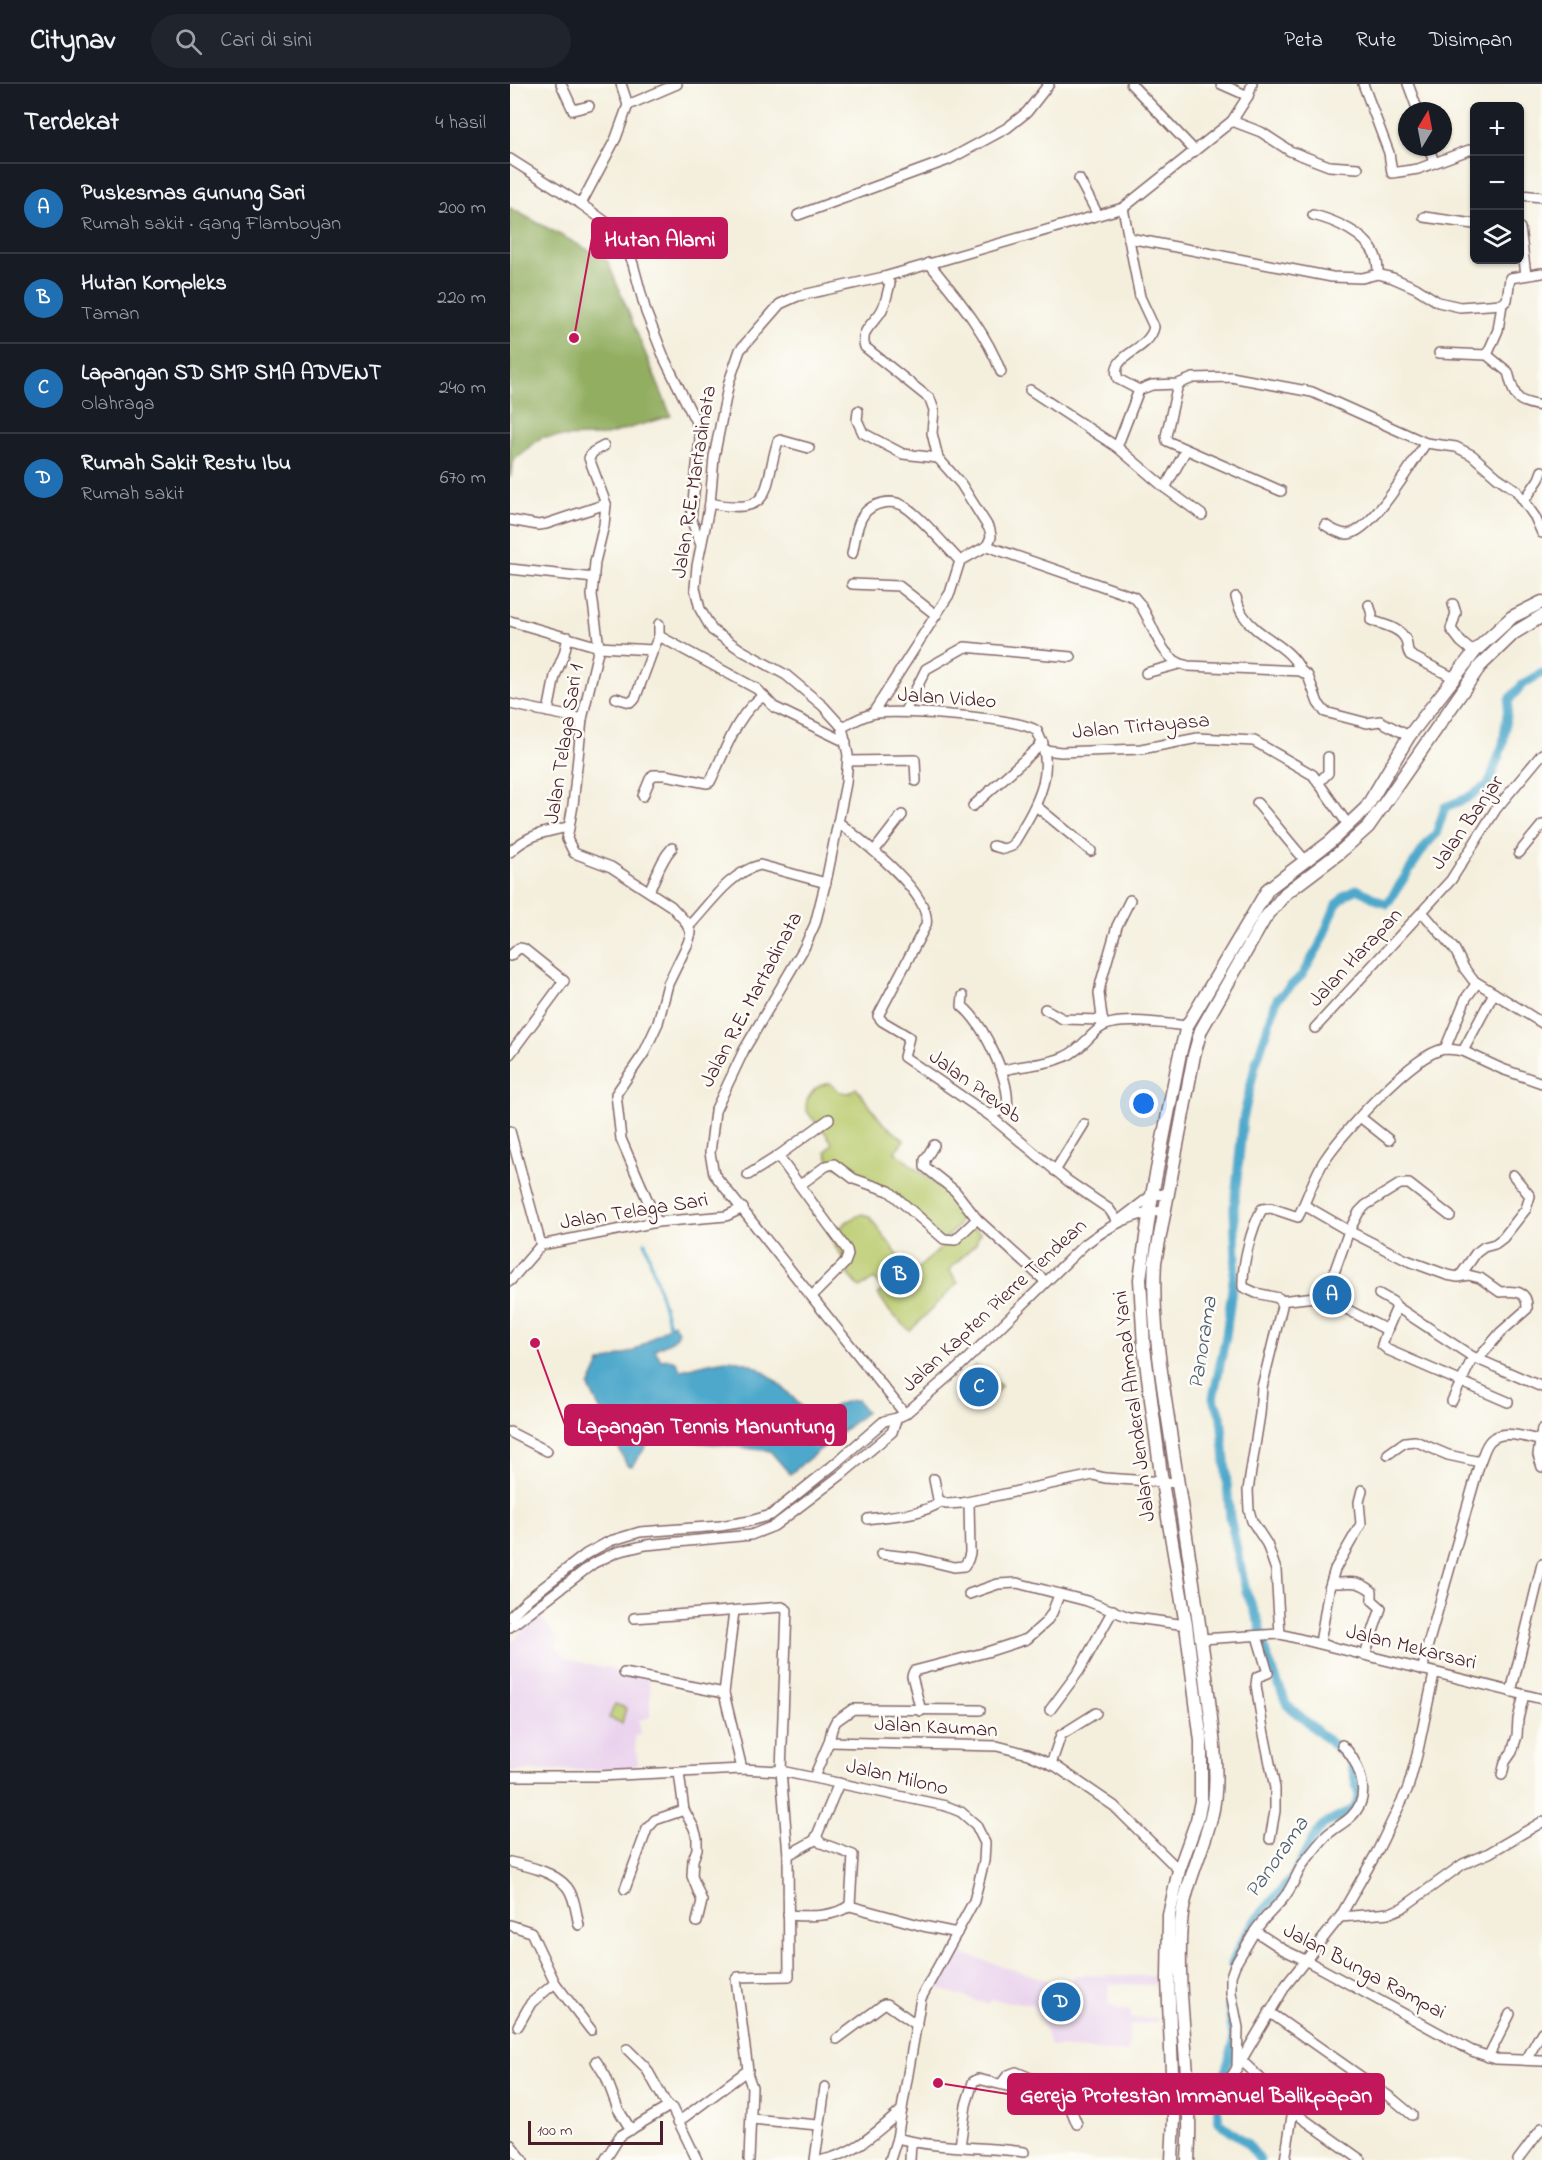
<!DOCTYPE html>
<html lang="id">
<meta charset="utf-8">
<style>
:root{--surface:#171b24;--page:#20242c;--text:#f1f3f6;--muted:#9ea1a6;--line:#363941;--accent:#1f6fb2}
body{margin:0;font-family:"Indie Flower",sans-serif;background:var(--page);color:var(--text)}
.controls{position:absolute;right:18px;top:18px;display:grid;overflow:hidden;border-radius:9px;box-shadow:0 2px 4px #0004}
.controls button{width:54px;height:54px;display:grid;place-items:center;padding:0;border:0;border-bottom:2px solid var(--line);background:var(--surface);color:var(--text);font:30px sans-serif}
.compass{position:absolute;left:888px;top:18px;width:54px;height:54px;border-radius:50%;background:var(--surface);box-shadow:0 2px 4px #0004;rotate:10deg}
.scale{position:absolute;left:18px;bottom:15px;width:135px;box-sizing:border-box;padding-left:6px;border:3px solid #4a1f2b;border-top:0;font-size:16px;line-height:21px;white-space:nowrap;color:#4a1f2b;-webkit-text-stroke:4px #fdfcf7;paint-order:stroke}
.you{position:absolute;left:634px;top:1020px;width:21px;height:21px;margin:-15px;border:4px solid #fff;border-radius:50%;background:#1a73e8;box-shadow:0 0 0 9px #1a73e833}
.badge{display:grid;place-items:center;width:39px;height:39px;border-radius:50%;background:var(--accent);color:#fff;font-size:20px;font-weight:700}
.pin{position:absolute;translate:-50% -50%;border:3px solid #fff;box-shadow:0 2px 6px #0006}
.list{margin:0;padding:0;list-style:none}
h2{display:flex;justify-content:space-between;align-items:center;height:78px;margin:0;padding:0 24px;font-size:26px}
h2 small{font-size:20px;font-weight:400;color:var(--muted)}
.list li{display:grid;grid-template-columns:39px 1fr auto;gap:18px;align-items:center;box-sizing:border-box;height:90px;padding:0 24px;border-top:2px solid var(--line)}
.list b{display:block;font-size:22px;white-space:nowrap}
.list p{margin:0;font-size:20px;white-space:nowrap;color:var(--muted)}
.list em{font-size:20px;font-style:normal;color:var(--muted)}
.icon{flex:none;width:33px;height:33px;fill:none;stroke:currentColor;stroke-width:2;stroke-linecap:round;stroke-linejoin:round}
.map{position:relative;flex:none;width:1032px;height:2076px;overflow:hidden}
header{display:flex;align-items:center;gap:36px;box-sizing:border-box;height:84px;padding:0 30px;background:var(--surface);border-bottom:2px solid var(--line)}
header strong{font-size:28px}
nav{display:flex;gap:33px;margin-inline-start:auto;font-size:21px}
.search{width:420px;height:54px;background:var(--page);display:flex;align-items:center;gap:15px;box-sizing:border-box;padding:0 21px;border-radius:33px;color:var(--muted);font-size:22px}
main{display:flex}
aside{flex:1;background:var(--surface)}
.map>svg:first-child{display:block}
.built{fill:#e9d1ed}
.green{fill:#b9ca6d;stroke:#82744c;stroke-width:1.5}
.forest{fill:#92ae60;stroke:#6e6646;stroke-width:1.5}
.water{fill:#4ea8cb;stroke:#4c647b;stroke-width:1.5}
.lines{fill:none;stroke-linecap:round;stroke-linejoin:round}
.stream{stroke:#4ea8cb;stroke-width:3}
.canal{stroke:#4ea8cb;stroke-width:9}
.minor-casing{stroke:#866869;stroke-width:12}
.major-casing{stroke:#866869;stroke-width:15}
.minor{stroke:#fff;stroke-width:9}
.major{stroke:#fff;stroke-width:12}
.labels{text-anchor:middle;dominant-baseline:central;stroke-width:5;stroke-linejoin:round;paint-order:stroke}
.street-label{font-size:21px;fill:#4a1f2b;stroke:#fdfcf7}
.water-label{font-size:22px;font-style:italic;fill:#4c5d73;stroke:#fdfcf7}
.leader{fill:none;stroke:#c2185b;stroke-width:2}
.callout-dot{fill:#c2185b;stroke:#fdfcf7;stroke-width:2}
.callout{fill:#c2185b;stroke:#c2185b;stroke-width:2}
.callout-label{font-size:22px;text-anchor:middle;font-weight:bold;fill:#fff}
</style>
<header>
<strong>Citynav</strong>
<div class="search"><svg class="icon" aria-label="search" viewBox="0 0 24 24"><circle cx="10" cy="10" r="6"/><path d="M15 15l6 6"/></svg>Cari di sini</div>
<nav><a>Peta</a><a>Rute</a><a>Disimpan</a></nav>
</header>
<main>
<aside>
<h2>Terdekat<small>4 hasil</small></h2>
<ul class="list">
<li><span class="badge">A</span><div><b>Puskesmas Gunung Sari</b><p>Rumah sakit · Gang Flamboyan</p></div><em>200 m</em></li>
<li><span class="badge">B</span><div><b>Hutan Kompleks</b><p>Taman</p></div><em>220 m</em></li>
<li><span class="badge">C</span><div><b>Lapangan SD SMP SMA ADVENT</b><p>Olahraga</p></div><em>240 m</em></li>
<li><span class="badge">D</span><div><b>Rumah Sakit Restu Ibu</b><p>Rumah sakit</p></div><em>670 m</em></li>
</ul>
</aside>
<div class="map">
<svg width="1032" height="2076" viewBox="0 0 1032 2076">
<rect width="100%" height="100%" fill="#fdfcf7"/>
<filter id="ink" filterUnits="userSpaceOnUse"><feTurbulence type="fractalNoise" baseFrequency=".0167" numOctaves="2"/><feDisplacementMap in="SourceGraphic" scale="12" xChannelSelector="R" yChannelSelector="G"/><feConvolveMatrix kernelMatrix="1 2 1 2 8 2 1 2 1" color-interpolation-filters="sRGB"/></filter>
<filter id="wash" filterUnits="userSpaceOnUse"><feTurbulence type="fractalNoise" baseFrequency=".008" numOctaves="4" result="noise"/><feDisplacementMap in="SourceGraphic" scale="24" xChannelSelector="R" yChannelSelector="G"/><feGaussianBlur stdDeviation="1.35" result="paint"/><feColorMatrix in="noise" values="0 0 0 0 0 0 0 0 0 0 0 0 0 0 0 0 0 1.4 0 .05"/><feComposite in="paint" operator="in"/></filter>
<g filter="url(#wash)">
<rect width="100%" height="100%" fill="#f4efdd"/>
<g class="built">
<polygon points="30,1533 50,1557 45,1562 56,1574 87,1583 99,1583 108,1590 138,1594 140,1609 140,1633 129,1636 130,1649 124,1653 128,1680 122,1685 0,1687 0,1559"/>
<polygon points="443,1867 550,1900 560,1901 565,1891 644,1892 645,1901 600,1900 598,1919 607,1925 620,1926 621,1935 647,1934 647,1938 620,1941 618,1969 540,1962 535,1944 523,1920 482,1916 477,1920 423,1903"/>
</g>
<g class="green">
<path d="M320,999l10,9 9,1 7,-5 26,34 22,18 -9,12 62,49 6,15 -6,11 -13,13 -71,-55 -43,-22 -4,-11 6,-8c-6,-19 -38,-30 -21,-50 6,-8 9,-9 19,-11z"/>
<path d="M352,1130l7,2 31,42 16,12 51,-45 13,7 -4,11 -27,27 9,13 -48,48 -20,-19 -12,-18 6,-5 -10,-10 -14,9 -19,-22 2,-8 -11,-16c8,-17 13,-21 30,-28z"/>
<polygon points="465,1281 491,1302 472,1327 446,1305"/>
<polygon points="105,1620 116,1624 112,1639 99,1634"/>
</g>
<polygon class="forest" points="0,124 97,176 161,332 93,352 32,353 4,376 0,394"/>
<path class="water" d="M163,1239l6,9c-4,12 -15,10 -24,18l6,10 8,-1 7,2 4,9c16,-3 35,-10 51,-10 34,1 61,38 83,60 15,-11 24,-19 43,-20l9,12 -76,62 -20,-23 -117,-14 -21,29 -5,-1 -38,-78 11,-24 34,-12z"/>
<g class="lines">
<polyline class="stream" points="135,1158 159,1241"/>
<g class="canal">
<path d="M722,1881l9,-22 13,-21 39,-45 19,-37 11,-15 31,-16 5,-13 -9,-37 -63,-54 -21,-51 -7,-31 -13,-32 -16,-74 -9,-101 -8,-18 13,-62 10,-79 -2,-48 9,-90 12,-53 22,-67 25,-24 17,-29 17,-41 10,-10 11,-6c11,5 19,12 30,15l39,-59 10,-11 9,-27 20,-8 23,-14 15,-41 6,-44 13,-15 20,-12"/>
<polyline points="719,1923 724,1958 715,1989 706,2014 709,2038 737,2059 750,2076"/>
</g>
</g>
</g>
<g filter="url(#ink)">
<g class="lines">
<defs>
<g id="minor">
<polyline points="51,0 63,26 79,22"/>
<polyline points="621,0 684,66"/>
<polyline points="711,0 738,12"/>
<polyline points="853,0 879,69 882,89 908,85 924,79"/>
<polyline points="898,0 908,27"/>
<polyline points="118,21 167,0"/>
<polyline points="722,37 751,48 780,67 819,82 848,84"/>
<polyline points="919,63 924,79 959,66 964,66"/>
<polyline points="0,75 71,120 111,149 123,180 136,228 155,276 188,342 190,355 181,435 191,461"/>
<polyline points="569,95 588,131"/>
<polyline points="1010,111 1032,113"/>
<polyline points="71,120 106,54 118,21 111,0"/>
<path d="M613,124l17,89 14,30c-5,25 -46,27 -36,52l21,11 13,-5 26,-1 15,-6 38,-1 81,15 114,51 30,4 16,8 25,22 19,13 19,27 7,16"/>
<polyline points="288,131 438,76 497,44 517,28 539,0"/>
<path d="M803,131c21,5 53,19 62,40 3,6 3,13 3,19"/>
<polyline points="914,133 964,140"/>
<polyline points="1010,144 1016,191"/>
<polyline points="619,154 822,193 852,194 868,190 883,194 906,204 928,218 950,223 992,220 997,216 1000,194 1032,189"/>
<path d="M419,179c28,35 56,67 72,109"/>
<path d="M929,269l48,2 21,17c7,25 6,30 34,34"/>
<polyline points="977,271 988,246 992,220"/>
<polyline points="668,300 656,352 657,357 771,407"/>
<polyline points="520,306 607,363 629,306"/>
<path d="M348,327l-1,9 6,13 40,21 35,4 -6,-25 2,-23 -4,-11 -65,-52c-5,-16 7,-22 15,-34 6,-8 7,-20 10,-29l-6,-7"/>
<polyline points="94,362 83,368 79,374 96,420"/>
<polyline points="607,363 655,404 692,431"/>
<polyline points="428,374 451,400 480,446 481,453 477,462"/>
<polyline points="655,404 676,366"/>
<polyline points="1014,417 1029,395 1032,387"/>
<path d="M200,419c66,14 53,-16 68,-62l2,-1 29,8"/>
<polyline points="0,436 28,441 36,440 96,420 94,441 85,478 82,511 89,563 72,635 63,721 57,755 64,769 101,783 161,822 175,837 181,849 178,859 158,900 148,939 134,969 106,1010 111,1055 147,1138"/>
<path d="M815,441c6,4 14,9 22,9 25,-1 64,-70 79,-91"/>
<path d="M342,470c3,-12 4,-30 12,-40 8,-11 27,-15 38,-9 15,7 45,43 58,56"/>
<polyline points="0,485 84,494"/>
<polyline points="342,500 389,502 426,531"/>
<path d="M726,513c2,6 3,12 7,18 15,23 47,30 58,56"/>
<polyline points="943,520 946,529 941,545 951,558 963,568"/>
<path d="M859,521l3,9 -1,6c11,5 29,7 35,20 2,5 0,9 4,15l44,23"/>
<polyline points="0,537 89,563 143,566 125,615 120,618 106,614"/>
<polyline points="149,552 247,605 264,623 336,658"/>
<polyline points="143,566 149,552 149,540"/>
<polyline points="636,589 669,580"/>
<polyline points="0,620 72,635"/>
<polyline points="395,627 416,585 455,563 561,573"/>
<polyline points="38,628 45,592 54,570 58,553"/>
<path d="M363,629l77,-120 10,-32 27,-15 147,51c21,21 21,62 54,69l113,5 7,5 10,27 7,9 42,11 13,-2 29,15"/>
<path d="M332,643c11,-5 23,-13 35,-14 26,-3 140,4 160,18 22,43 -3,78 -25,115l-8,3 -11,-3"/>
<polyline points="535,666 551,668 631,665 688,654 744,657 803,691 839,742"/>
<polyline points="338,677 405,676 406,697"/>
<polyline points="808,699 818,689 818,673"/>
<path d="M133,712l7,-17 3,-4h12l42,8 3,-1c14,-27 27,-71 54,-86"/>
<path d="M747,719c17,19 31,38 48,57"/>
<polyline points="463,722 533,659"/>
<polyline points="526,722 581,767"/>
<path d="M328,738c23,18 95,72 88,103l-48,91 4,5 27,16 -5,20 85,58 79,66 41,28 9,13"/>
<polyline points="365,766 392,731"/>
<path d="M0,768c17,-17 37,-21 59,-25"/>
<polyline points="1009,769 1032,741"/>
<path d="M139,807c8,-15 11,-30 23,-43"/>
<polyline points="913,829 945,866 954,884 963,896 1032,939"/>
<path d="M179,842c21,-22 40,-53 71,-61l66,18"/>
<polyline points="0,872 9,864 14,865 54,897 0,970"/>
<path d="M453,912l-1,10c21,17 49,74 45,102l-18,7"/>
<polyline points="535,925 553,935 593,936"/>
<polyline points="593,942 589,909 591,898 607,842 620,816"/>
<polyline points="805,944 941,796 986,725 1032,670"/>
<polyline points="935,965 956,914 967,899"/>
<polyline points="953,967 992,985 1032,999"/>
<path d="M491,987c21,-7 43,-5 63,-14 15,-6 24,-20 36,-29 17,-12 66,-4 87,-2"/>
<polyline points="850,1033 879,1056"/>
<polyline points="0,1047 31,1161"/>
<polyline points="424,1061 415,1076 415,1083 445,1107 467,1135 535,1197"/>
<polyline points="545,1087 574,1040"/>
<polyline points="238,1091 268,1072"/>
<polyline points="290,1101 316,1082 324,1080 344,1095 379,1107 434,1155 445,1156 467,1135"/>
<path d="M794,1121l45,26 57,29 41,15 11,2 10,-2 12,3 20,14c13,-1 28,-3 27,17l-26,23 -23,27"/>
<polyline points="940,1132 899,1100 890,1100 856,1121 849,1128 839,1147 815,1214 877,1246 872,1261 878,1266 998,1318"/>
<polyline points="612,1134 642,1111 658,1110"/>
<polyline points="950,1192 966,1169 974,1163 985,1160 993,1154 1016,1125 1020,1112 1003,1091"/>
<polyline points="0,1197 31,1161 147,1138 216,1132 233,1124"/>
<polyline points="869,1210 883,1218 887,1223 877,1246"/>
<polyline points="302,1212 335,1179 338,1171 337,1166 268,1072 319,1035"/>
<polyline points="770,1217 814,1212"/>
<polyline points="887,1223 963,1273 1032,1303"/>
<polyline points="942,1317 963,1273"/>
<polyline points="395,1330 204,1090 200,1069 205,1027 234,966 294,864 305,840 317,793 336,699 338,671 332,643 313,622 276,591 231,566 202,546 190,525 185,504 187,482 200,419 204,373 219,298 230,266 270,220 288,212 374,193 613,124 722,37 738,12 742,0"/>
<polyline points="1032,1345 1028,1371 1032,1383"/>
<polyline points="0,1348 37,1367"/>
<polyline points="878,1370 895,1358 905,1357 938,1371 970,1378"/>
<polyline points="424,1395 428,1415 436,1420 452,1419 583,1391 595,1394 668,1399"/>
<path d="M358,1435c25,-4 51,-3 73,-17"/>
<polyline points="371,1470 407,1474 444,1483 454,1482 458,1476 460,1469 459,1418"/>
<path d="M821,1499c19,1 24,-5 41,8v9l9,8 -16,47"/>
<polyline points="459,1510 488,1500 507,1499 577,1517 619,1533 676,1541"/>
<polyline points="224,1527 214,1609 232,1685"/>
<path d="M0,1533l17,-17 59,-46 24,-13 30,-9 80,-6 30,-5 21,-6 60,-48 53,-46 13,-3 8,-4 53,-46 126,-123c25,-19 49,-33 81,-34"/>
<polyline points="124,1534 272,1523 277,1526 271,1687 278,1771"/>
<polyline points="0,1543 84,1479 107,1468 136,1461 241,1451 264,1442 331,1391 382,1348 387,1334"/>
<path d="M770,1550l-4,-64 -9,-26 -15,-23 -3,-11 -1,-20 12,-76 2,-27 20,-81 -3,-8 -23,-5 -13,-6c-1,-23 8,-58 19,-78l9,-1 27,9c9,-17 17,-44 28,-59 19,-28 86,-103 118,-109 6,0 13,1 19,2l31,-58"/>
<polyline points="747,1552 758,1589 747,1593 746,1601 753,1645 765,1704 765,1727 760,1755"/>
<polyline points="692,1555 770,1550 1032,1615"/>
<polyline points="810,1559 819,1505 825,1485 851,1440 849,1418 852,1406"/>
<path d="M913,1586l2,-15 55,-193c3,-6 5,-17 11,-22 12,-11 33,-3 48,0"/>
<polyline points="114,1589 214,1609"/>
<polyline points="1001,1608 1032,1480"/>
<polyline points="540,1626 569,1587 603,1526"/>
<polyline points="411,1627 402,1592 404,1587 477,1568 517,1555 536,1538 542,1529 549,1511"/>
<polyline points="319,1658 487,1662 518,1670 547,1683 604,1722 669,1786"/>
<path d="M832,1661c14,13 26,41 18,59 -7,16 -21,20 -33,31 -8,8 -17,20 -24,29 -7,11 -11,25 -21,36 -9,10 -19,19 -27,31l29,19 23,11 165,90 24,8 46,2"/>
<polyline points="541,1680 551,1651 586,1629"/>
<polyline points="992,1691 995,1678 1002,1668 1007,1652 1008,1635 1014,1611"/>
<polyline points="0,1692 89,1692 232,1685 271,1687 436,1722 451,1728 466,1741 475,1759 474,1777 464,1817 411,1914 387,2054 380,2076"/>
<polyline points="304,1693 319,1658 322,1645 326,1637 343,1625 470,1626"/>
<polyline points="174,1726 184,1744 187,1754 187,1765 183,1776 182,1792 192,1817 187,1838"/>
<path d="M0,1778c18,4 45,10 57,25 8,10 9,26 12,38"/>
<polyline points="115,1805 137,1745 145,1736 174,1726 169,1689"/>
<polyline points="340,1822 413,1842 447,1849"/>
<path d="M278,1831c20,1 46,3 62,-10l3,-50 -32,-12 -5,-6"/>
<polyline points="830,1833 880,1829 892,1824 953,1780 979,1769 1032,1738"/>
<polyline points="0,1841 21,1848 45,1899 81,1946"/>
<polyline points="759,1928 884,2016 902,2031"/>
<polyline points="8,1942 21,1919 45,1899"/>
<polyline points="327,1955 374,1920 377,1920 407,1941"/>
<polyline points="117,1965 136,1984 158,2023"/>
<polyline points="978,1973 1000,1930"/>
<polyline points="1016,1976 1032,1948"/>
<polyline points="86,1977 96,1993 108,2025 121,2046"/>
<polyline points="732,1977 792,2034 851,2076"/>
<polyline points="727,1984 728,1944 721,1909 721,1892 725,1881 745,1847"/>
<polyline points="237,1989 242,2003 239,2076"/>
<polyline points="716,1998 722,2009 738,2019"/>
<polyline points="677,1999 713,1998 722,1992 776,1901 830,1833 868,1766 898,1704 907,1671 924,1590"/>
<polyline points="491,2000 498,1991 506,1988 547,2005 558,2018 567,2040"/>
<polyline points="241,2035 308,2041"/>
<polyline points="168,2038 238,1986 226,1895 228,1893 279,1892 278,1771 305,1756 329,1699"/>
<path d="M387,2054c40,11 85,8 127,14"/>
<polyline points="0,2060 13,2076"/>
<polyline points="450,2062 456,2021 463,1998 468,1995 505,2004"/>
<polyline points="95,2076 110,2052 158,2023 162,2024 187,2076"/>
<polyline points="305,2076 315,2003"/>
<path d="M313,2076c33,-7 55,-29 79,-50"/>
<polyline points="400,2076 401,2058"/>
<polyline points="775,2076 783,2026"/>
<polyline points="1008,2076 1032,2044"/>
</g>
<g id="major">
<polyline points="662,2076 664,2035 658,1895 659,1831 669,1786 687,1736 691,1717 691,1657 676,1541 652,1398 634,1263 630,1195 642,1111 669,974 677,942 758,805 820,758 856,724 899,652 966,566 1002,533 1032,518"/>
<path d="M678,2076c6,-79 -13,-158 -7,-237 3,-36 21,-70 30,-105 6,-22 5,-50 3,-72 -10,-99 -26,-196 -41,-294 -9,-63 -22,-126 -18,-190l39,-207 7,-25 64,-112 21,-25 53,-40 29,-26 112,-161 34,-33 28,-17"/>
</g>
</defs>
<use href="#minor" class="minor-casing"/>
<use href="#major" class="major-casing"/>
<use href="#minor" class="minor"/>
<use href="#major" class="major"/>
</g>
</g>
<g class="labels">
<g class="street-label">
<text transform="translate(185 398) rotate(-81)">Jalan R.E. Martadinata</text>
<text transform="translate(437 615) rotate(4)">Jalan Video</text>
<text transform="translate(631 643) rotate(-5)">Jalan Tirtayasa</text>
<text transform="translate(55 660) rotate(-81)">Jalan Telaga Sari 1</text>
<text transform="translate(958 739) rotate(-55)">Jalan Banjar</text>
<text transform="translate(846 874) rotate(-47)">Jalan Harapan</text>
<text transform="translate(242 916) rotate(-62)">Jalan R.E. Martadinata</text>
<text transform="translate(465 1003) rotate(36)">Jalan Prevab</text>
<text transform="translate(124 1128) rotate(-9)">Jalan Telaga Sari</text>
<text transform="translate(485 1222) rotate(-43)">Jalan Kapten Pierre Tendean</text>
<text transform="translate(625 1322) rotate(-97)">Jalan Jenderal Ahmad Yani</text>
<text transform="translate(901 1564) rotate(14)">Jalan Mekarsari</text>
<text transform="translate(426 1644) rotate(3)">Jalan Kauman</text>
<text transform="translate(387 1694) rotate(13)">Jalan Milono</text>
<text transform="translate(854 1888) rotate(28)">Jalan Bunga Rampai</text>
</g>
<g class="water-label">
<text transform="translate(694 1259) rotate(-81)">Panorama</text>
<text transform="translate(768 1774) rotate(-55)">Panorama</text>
</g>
</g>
<path class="leader" d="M64 254L82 154M25 1259L55 1341M428 1999L498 2010"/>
<g class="callout-dot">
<circle cx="64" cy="254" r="6"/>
<circle cx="25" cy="1259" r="6"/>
<circle cx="428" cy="1999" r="6"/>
</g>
<g class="callout">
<rect x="82" y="134" width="135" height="40" rx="6"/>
<rect x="55" y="1321" width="281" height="40" rx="6"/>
<rect x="498" y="1990" width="376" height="40" rx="6"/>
</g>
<g class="callout-label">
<text x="150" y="162">Hutan Alami</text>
<text x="196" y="1349">Lapangan Tennis Manuntung</text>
<text x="686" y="2018">Gereja Protestan Immanuel Balikpapan</text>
</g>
</svg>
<div class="controls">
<button>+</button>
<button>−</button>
<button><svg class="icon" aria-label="layers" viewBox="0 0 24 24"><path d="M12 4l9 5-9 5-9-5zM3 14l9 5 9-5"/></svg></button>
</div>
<svg class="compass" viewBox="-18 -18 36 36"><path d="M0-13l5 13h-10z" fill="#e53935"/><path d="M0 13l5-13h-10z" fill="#9ea1a6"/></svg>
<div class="scale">100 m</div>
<div class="you"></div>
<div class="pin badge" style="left:822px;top:1211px">A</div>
<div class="pin badge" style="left:390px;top:1191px">B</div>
<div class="pin badge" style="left:469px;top:1303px">C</div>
<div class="pin badge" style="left:551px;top:1918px">D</div>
</div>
</main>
